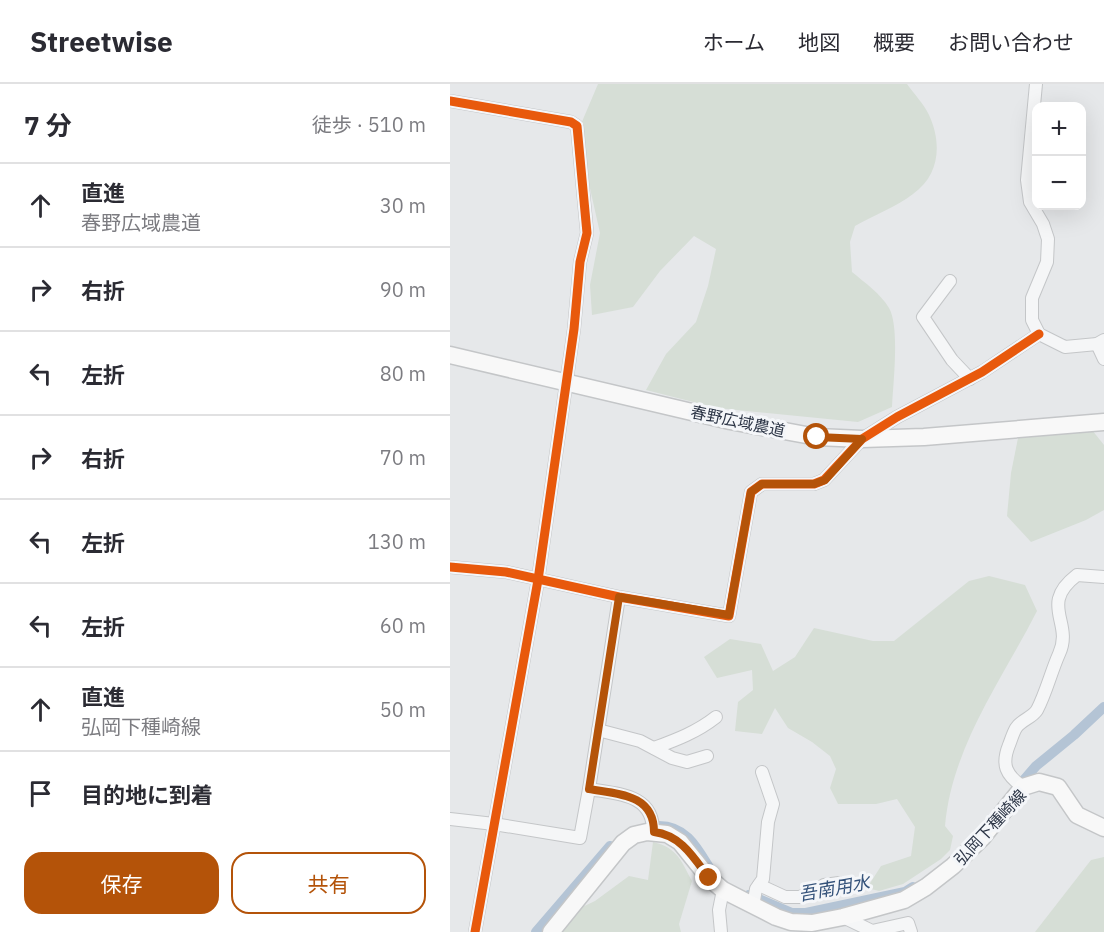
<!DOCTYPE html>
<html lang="ja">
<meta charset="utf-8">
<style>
:root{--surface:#fff;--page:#f2f2f3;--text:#2b2b33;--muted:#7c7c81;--line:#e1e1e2;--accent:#b45309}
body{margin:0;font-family:"IBM Plex Sans","Noto Sans JP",sans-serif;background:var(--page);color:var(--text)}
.controls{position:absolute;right:18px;top:18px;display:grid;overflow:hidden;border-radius:12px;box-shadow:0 6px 24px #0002}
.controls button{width:54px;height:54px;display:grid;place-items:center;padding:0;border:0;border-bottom:2px solid var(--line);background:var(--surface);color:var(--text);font:30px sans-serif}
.stop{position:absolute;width:18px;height:18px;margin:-14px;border:4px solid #b45309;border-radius:50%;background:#fff}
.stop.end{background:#b45309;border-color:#fff;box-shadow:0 2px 6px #0008}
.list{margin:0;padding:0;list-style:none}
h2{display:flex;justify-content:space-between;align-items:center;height:78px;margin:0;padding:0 24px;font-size:26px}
h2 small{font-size:20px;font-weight:400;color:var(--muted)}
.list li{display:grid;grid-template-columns:39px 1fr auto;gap:18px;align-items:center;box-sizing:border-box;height:84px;padding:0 24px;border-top:2px solid var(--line)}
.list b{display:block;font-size:22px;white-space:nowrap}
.list p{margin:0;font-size:20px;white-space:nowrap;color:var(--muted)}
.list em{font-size:20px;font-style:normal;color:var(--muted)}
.actions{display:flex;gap:12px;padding:18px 24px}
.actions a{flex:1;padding:14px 0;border:2px solid var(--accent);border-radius:18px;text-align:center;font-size:21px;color:var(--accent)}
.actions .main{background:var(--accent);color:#fff}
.icon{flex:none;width:33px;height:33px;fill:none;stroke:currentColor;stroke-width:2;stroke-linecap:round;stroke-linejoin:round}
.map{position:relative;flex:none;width:654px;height:848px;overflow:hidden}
header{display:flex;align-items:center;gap:36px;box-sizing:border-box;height:84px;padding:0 30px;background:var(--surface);border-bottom:2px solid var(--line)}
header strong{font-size:28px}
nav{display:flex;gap:33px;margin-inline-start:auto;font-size:21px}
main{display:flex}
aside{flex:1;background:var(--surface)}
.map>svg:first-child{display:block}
.green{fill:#d6ded6}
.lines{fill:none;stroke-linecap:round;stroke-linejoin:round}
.canal{stroke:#b4c4d5;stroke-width:10}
.street-casing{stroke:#c4c6c8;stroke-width:14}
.secondary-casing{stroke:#c4c6c8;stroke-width:19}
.street{stroke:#f5f6f7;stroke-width:12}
.secondary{stroke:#f8f8f8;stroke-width:16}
.cycleway-casing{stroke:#f4f6f9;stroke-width:13}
.cycleway{stroke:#e8590c;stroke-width:9}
.route{stroke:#b45309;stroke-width:8}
.labels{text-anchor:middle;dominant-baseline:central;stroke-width:6;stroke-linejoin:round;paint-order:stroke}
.street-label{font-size:16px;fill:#2b3445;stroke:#f4f6f9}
.water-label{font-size:18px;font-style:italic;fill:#34527a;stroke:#f4f6f9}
</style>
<header>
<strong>Streetwise</strong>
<nav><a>ホーム</a><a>地図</a><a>概要</a><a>お問い合わせ</a></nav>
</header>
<main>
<aside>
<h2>7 分<small>徒歩 · 510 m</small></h2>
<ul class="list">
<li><svg class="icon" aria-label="ahead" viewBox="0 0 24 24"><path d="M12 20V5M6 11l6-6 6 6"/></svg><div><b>直進</b><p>春野広域農道</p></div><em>30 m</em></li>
<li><svg class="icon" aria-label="right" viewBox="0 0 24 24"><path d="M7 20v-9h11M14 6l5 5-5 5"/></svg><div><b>右折</b></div><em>90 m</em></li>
<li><svg class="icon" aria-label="left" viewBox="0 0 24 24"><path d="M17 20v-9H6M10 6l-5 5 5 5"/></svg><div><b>左折</b></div><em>80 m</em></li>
<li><svg class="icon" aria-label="right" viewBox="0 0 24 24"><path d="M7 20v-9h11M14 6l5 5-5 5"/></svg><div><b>右折</b></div><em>70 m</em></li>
<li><svg class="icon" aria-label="left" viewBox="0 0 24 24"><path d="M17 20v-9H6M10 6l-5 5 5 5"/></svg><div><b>左折</b></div><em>130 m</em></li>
<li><svg class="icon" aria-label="left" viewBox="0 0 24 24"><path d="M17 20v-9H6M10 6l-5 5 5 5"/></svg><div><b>左折</b></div><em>60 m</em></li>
<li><svg class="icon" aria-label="ahead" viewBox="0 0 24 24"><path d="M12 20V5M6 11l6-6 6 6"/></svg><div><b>直進</b><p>弘岡下種崎線</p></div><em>50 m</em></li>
<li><svg class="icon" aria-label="arrive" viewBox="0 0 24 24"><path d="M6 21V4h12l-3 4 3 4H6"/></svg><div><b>目的地に到着</b></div></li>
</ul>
<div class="actions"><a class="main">保存</a><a>共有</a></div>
</aside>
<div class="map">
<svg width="654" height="848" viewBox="0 0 654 848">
<rect width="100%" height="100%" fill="#e6e8ea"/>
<g class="green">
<path d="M148,0h309c7,10 17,20 22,31 13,28 11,60 -16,79 -17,13 -39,21 -58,32l-5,16 2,30c12,10 29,22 37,36 11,19 4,76 3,99l-34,15 -141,-14 -71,-18 20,-36 30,-32 12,-36 8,-37 -22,-13 -34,35 -27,36 -41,8 -2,-30 10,-52 -11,-49 -8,-60z"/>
<polygon points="642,346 654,361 654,426 636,436 581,458 557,432 561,389 568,354"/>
<path d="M539,492l36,9 12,26c-35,69 -85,135 -92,215l8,10 -3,14 -9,9 -38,25 -24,7 -12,-3 14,-22 30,-10 4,-29 -18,-28 -21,5h-38l-8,-16 6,-19 -6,-13 -18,-14 -24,-14 -13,-20 -13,26 -27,-3 3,-29 15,-12 -1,-20 -35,8 -13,-21 26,-18 31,5 12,27 22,-14 19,-29 59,13h21l75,-60z"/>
<path d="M203,758c25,6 28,19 39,39l-13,43 2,8h-127l22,-22 19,-9 34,-25 19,4z"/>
<polygon points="654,773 654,848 585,848 641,776"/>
</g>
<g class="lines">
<g class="canal">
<polyline points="567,704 586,682 624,651 654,623"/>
<path d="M209,742c27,0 38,22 51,43"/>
<polyline points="299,811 342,829 356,829 455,808 463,803"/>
<polyline points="86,848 160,762"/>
</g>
<defs>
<g id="street">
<polyline points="586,0 577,96 580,118 593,140 598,155 597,178 582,214 582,236 589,250 615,263 647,260 654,256"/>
<polyline points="0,17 121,38 127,42 137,149 130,178 124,245 88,496 25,848"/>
<polyline points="500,197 473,233 502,276 520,295"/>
<polyline points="647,260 654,275"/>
<polyline points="0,483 56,488 169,513 279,532 301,408 312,400 364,400 374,396 412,355 447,333 532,288 589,250"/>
<polyline points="148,646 190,657 222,674 237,678 257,672"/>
<path d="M204,664c22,-8 43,-16 62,-31"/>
<path d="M573,703c-17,-12 -22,-22 -14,-42 2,-5 4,-12 7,-17 5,-8 16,-10 21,-18 9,-17 14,-38 22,-56 15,-32 -21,-49 18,-79l27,2"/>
<path d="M139,705c29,5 65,5 64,43"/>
<polyline points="0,735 44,740 130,754 139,705 169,513"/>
<polyline points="309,801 335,813 349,813 364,809 374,801 389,799"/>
<polyline points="303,822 306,805 313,795 318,738 323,720 312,688"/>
<polyline points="393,833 422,847 458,839 461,848"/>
<polyline points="271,848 269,826 273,806"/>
</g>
<g id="secondary">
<polyline points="0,271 280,337 367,353 412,355 474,353 654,338"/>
<polyline points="101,848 173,759 184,751 197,748 217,750 230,758 259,794 273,806 326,833 341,838 362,839 393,833 454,816 476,803 503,782 532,754 573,703 589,698 608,703 627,731 654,744"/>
</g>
</defs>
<use href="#street" class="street-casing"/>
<use href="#secondary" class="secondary-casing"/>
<use href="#street" class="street"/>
<use href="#secondary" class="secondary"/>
<defs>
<g id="cycleway">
<polyline points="0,17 121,38 127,42 137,149 130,178 124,245 88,496 25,848"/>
<polyline points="0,483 56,488 169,513 279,532 301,408 312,400 364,400 374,396 412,355 447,333 532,288 589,250"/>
</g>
</defs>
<use href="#cycleway" class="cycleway-casing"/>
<use href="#cycleway" class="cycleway"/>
</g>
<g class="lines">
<path class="route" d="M259,794c-15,-20 -28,-43 -55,-46 0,-38 -36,-38 -65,-43l30,-192 110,18 22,-123 11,-8h52l11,-4 37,-41 -45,-2"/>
</g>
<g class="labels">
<g class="street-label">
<text transform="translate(288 337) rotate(12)">春野広域農道</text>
<text transform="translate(540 743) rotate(-47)">弘岡下種崎線</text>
</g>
<g class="water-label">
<text transform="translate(384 804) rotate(-10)">吾南用水</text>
</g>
</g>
</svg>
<div class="controls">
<button>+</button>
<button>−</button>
</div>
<div class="stop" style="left:367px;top:353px"></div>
<div class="stop end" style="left:259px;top:794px"></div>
</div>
</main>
